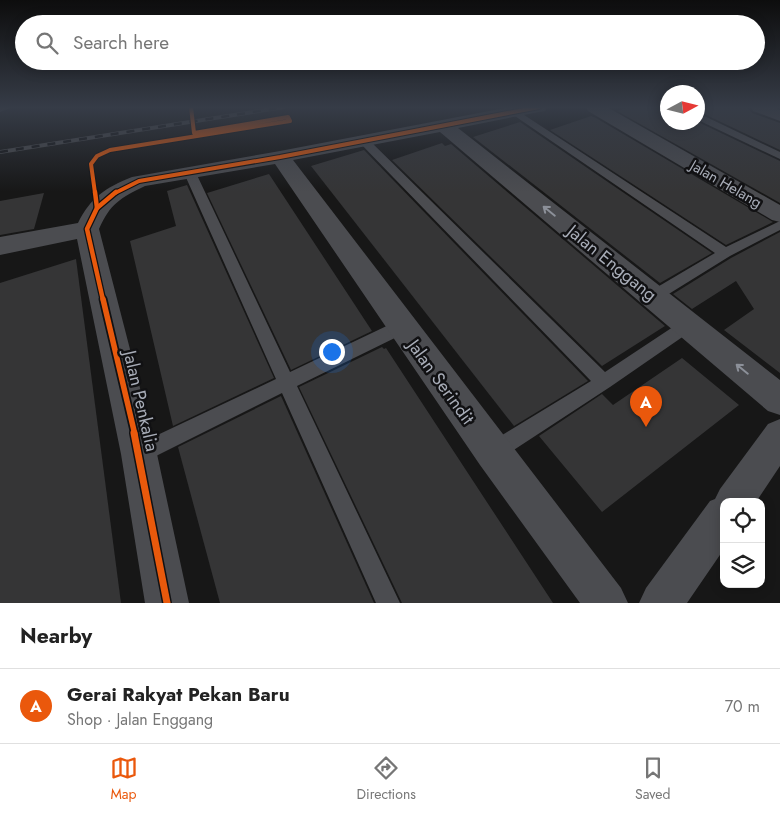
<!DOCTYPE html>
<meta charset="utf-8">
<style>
:root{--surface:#fff;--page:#f2f2f2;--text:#222;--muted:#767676;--line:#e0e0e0;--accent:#ea580c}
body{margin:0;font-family:Jost,sans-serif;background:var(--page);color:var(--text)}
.controls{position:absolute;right:15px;bottom:15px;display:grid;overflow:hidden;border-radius:10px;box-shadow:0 2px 12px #0003}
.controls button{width:45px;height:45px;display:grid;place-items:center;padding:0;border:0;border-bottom:1px solid var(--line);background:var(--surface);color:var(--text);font:25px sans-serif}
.compass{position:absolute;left:660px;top:85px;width:45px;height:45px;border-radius:50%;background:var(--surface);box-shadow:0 2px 12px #0003;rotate:83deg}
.you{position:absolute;left:331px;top:351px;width:18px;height:18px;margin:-12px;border:4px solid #fff;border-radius:50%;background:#1a73e8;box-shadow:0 0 0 8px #1a73e833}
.badge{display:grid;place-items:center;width:32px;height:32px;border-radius:50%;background:var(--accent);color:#fff;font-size:16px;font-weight:700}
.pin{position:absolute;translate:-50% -41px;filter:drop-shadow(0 1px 2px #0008)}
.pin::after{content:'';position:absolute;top:26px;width:18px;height:15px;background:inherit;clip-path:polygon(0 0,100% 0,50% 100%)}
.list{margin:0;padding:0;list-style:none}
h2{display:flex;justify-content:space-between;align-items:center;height:65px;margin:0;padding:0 20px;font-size:21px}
h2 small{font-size:16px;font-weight:400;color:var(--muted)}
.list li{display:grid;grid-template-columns:32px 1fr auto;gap:15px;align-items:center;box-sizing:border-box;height:75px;padding:0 20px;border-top:1px solid var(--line)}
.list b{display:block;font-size:19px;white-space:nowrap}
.list p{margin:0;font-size:16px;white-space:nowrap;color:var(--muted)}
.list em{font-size:16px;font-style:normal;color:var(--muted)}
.icon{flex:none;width:28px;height:28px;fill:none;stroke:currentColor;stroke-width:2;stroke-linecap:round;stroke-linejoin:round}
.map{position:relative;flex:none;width:780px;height:603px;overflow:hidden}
.search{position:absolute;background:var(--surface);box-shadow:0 2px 12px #0003;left:15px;right:15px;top:15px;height:55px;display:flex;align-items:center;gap:12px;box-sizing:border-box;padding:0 18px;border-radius:28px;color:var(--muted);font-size:19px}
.sheet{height:140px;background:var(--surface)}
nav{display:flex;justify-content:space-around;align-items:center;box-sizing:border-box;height:70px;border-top:1px solid var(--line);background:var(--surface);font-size:14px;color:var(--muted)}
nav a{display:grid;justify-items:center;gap:2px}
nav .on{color:var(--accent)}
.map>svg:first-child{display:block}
.building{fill:#353536}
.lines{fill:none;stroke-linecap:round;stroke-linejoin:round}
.lane{fill:#4b4c50;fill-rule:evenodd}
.street{fill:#4b4c50;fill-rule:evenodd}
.rail-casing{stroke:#4b4c4f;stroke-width:4}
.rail{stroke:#111113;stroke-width:2.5;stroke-dasharray:8;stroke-linecap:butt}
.cycleway-far3-casing{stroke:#111113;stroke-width:6}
.cycleway-far2-casing{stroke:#111113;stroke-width:7}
.cycleway-far1-casing{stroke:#111113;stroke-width:9}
.cycleway-casing{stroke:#111113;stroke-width:10}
.cycleway-far3{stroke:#e8590c;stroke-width:4}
.cycleway-far2{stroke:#e8590c;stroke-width:4.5}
.cycleway-far1{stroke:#e8590c;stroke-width:5.5}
.cycleway{stroke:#e8590c;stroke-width:7}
.oneway{stroke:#8c9099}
.labels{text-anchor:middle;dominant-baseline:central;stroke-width:5;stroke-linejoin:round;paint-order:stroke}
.far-street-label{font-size:15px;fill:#a8adb8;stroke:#111113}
.street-label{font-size:18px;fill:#a8adb8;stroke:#111113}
</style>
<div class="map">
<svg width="780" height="603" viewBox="0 0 780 603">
<rect width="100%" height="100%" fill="#171717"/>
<g class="building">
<polygon points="627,107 668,107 668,122 698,122 780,161 780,203 617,111"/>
<polygon points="698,107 747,107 752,113 780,123 780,150 698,111"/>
<polygon points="591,116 596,118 773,222 726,245 550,130"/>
<polygon points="520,122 712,253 660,283 473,137"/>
<polygon points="442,143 445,146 451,144 665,326 602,366 392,160"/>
<polygon points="364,150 588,381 514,426 311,166"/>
<polygon points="269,174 372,331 291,370 207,193"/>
<polygon points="187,185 274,378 173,426 130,241 176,226 167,191"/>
<polygon points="44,193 34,229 0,235 0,201"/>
<polygon points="780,232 780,373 724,330 754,309 736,281 692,309 673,294 731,258"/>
<polygon points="76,259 121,603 0,603 0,283"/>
<polygon points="382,347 384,349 386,348 553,603 402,603 299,387"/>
<polygon points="682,358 739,405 602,512 539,436 602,394 613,405"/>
<polygon points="281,396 374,603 220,603 178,447"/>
</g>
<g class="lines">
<g class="lane">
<polygon points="0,107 13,107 0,112"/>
<polygon points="515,109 726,247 780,221 780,230 730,256 659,300 654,302 649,300 647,296 649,292 715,253 512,114 510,112"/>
<polygon points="698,113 780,152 780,159 698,120"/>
<polygon points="364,138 368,139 605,372 682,321 688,319 694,321 696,325 694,329 610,387 500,459 493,462 486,459 483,452 486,445 591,381 360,143 359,141 360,139"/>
<polygon points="190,170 196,173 290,372 395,322 401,321 407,322 409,327 407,332 297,386 400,603 376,603 282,393 146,461 139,464 132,461 129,454 132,447 276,379 184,173"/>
</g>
<g class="street">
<path d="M510,107h37l-2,4 -6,1 -81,16 322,252v35l-12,-4 -328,-279 -147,28 328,428 7,15h-48l-100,-138 -205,-301 -130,22c-25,12 -35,18 -46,43l58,225 32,149h-44l-24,-149 -44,-215 -77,16v-18l78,-14c13,-26 27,-35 54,-46l148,-26z"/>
<polygon points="586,107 607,107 780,205 780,222 772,220 588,111"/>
<polygon points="751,107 775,107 780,110 780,121 753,111"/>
<polygon points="780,419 780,466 756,502 724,502 724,549 687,603 639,603 646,588 710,501 715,499 720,489 768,424"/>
</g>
<defs>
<polyline id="rail" points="0,152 284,107"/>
</defs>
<use href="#rail" class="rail-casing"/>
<use href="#rail" class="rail"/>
<defs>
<g id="cycleway-far3">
<polyline points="95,193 91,164 97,156 110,150 290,121 288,117 194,133 191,107"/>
<polyline points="115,193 139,181 280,157 539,107"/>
</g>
<g id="cycleway-far2">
<polyline points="95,192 97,208"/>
<polyline points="103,300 87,229 97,208 116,192"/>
</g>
<polyline id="cycleway-far1" points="103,299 135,435"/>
<polyline id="cycleway" points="134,433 167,603"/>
</defs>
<use href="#cycleway-far3" class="cycleway-far3-casing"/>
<use href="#cycleway-far2" class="cycleway-far2-casing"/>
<use href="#cycleway-far1" class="cycleway-far1-casing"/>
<use href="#cycleway" class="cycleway-casing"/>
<use href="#cycleway-far3" class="cycleway-far3"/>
<use href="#cycleway-far2" class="cycleway-far2"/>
<use href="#cycleway-far1" class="cycleway-far1"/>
<use href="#cycleway" class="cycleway"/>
</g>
<defs><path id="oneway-shaft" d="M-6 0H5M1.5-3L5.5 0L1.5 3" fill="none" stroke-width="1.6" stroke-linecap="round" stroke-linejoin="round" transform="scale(1.25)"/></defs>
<g class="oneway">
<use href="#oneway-shaft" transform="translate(549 211) rotate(-141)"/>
<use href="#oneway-shaft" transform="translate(742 369) rotate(-141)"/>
</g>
<linearGradient id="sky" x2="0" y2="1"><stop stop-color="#0d0d0d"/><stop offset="0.56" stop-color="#363c47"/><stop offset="1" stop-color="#363c47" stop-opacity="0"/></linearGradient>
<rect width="780" height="192" fill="url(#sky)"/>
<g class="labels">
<g class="far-street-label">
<text transform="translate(726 184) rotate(30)">Jalan Helang</text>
</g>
<g class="street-label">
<text transform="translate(612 263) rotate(39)">Jalan Enggang</text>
<text transform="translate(441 382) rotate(54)">Jalan Serindit</text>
<text transform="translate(141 401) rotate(77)">Jalan Penkalia</text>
</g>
</g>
</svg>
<div class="controls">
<button><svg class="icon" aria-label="locate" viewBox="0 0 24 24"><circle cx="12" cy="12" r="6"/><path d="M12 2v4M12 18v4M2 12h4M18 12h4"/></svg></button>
<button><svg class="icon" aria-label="layers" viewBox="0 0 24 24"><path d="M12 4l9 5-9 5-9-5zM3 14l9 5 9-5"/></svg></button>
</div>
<svg class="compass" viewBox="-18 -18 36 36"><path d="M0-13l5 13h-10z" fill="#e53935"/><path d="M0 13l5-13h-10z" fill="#767676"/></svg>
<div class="you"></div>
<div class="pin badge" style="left:646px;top:427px">A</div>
<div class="search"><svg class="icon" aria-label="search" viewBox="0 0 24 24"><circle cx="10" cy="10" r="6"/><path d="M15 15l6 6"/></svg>Search here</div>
</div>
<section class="sheet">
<h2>Nearby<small></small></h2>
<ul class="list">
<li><span class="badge">A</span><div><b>Gerai Rakyat Pekan Baru</b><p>Shop · Jalan Enggang</p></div><em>70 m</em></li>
</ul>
</section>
<nav>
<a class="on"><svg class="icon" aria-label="map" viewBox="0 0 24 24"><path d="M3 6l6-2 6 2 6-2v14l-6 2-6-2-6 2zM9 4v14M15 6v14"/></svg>Map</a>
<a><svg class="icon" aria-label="directions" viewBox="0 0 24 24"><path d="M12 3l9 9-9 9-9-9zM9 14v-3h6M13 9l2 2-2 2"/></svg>Directions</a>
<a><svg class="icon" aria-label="saved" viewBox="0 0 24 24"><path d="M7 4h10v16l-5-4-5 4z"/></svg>Saved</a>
</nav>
